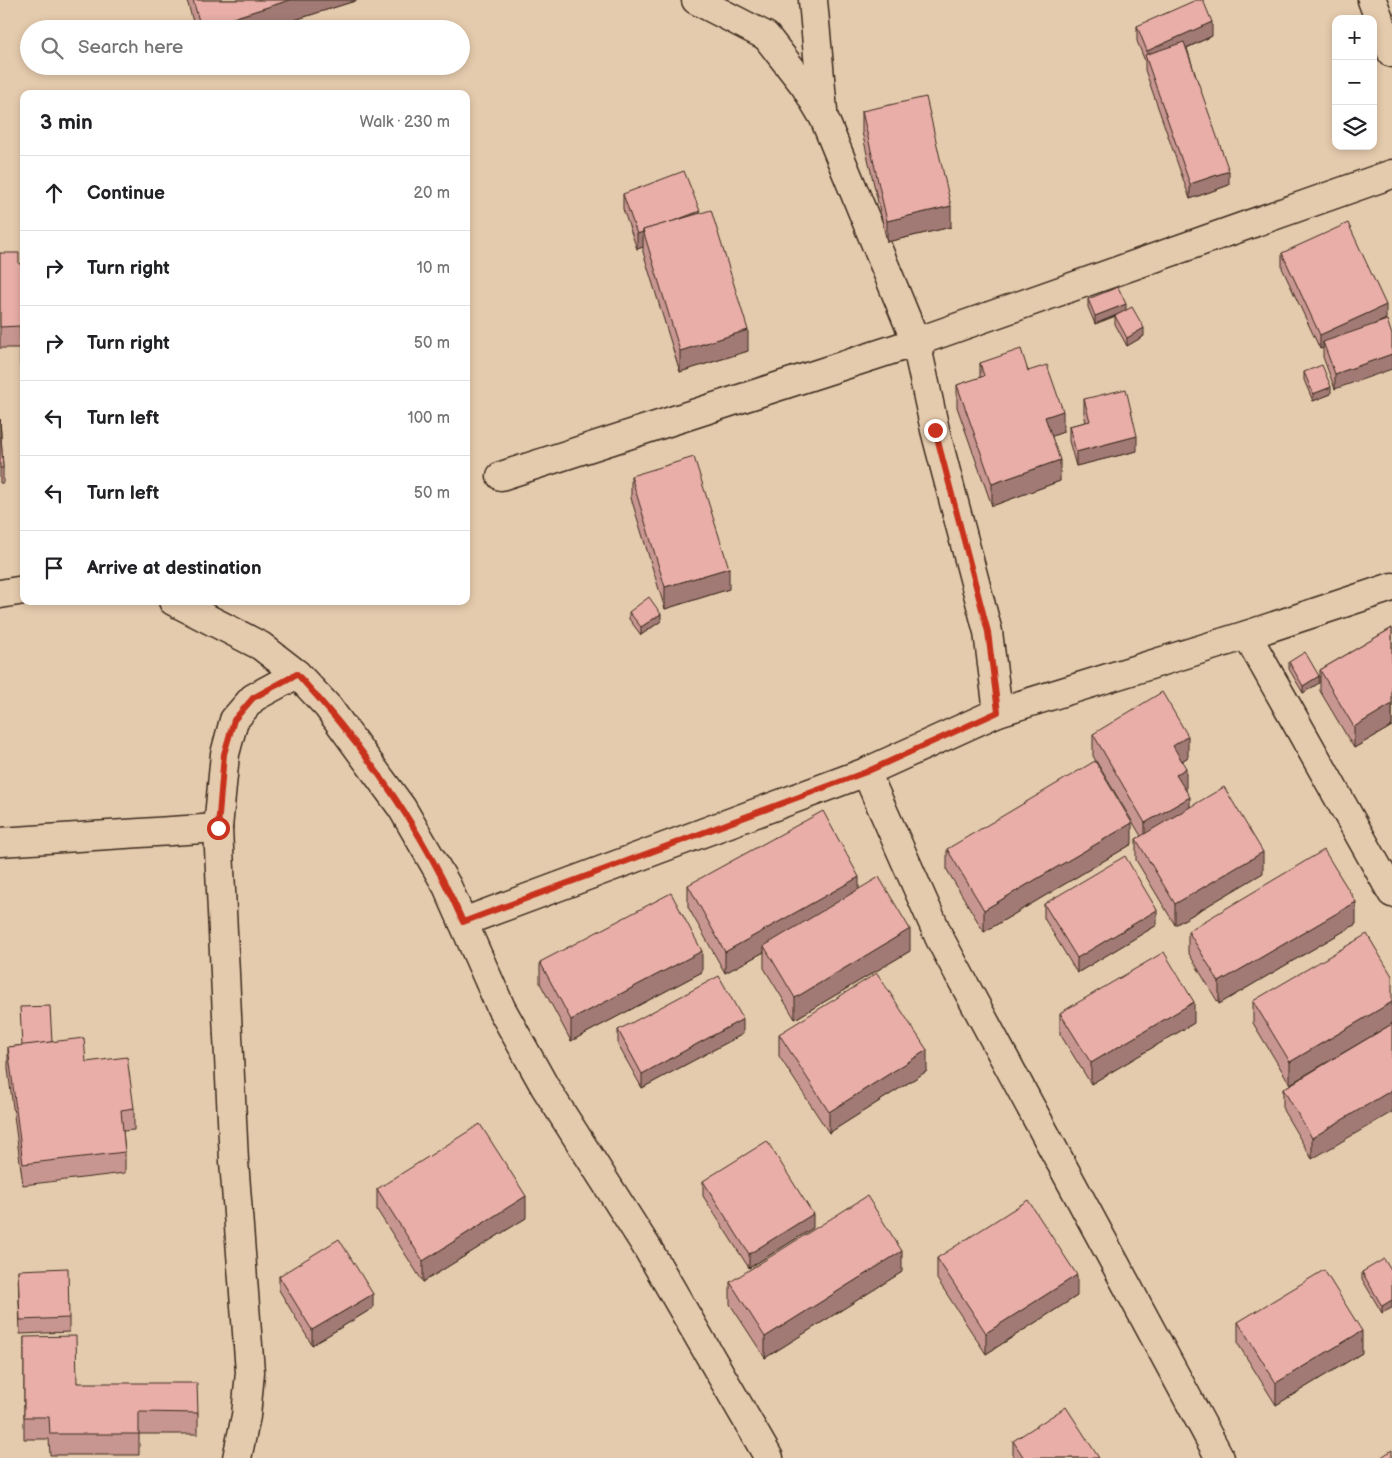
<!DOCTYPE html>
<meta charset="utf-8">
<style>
:root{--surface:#fff;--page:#f2f2f2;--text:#202124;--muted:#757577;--line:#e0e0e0}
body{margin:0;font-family:"Balsamiq Sans",sans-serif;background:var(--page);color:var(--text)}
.controls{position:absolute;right:15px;top:15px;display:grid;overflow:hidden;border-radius:10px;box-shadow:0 2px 8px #0003}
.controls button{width:45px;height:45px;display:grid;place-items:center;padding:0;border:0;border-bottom:1px solid var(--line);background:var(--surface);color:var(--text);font:25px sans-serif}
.stop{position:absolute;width:15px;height:15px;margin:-11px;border:4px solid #c8321e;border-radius:50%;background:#fff}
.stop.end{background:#c8321e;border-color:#fff;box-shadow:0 1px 5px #0008}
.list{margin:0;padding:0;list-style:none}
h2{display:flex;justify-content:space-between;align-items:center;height:65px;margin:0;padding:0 20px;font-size:21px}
h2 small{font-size:16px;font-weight:400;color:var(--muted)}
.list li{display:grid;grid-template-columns:32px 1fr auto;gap:15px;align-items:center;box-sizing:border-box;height:75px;padding:0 20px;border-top:1px solid var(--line)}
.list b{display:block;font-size:19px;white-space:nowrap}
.list em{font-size:16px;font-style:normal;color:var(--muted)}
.icon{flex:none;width:28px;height:28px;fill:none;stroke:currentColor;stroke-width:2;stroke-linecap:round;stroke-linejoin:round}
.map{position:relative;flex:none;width:1392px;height:1458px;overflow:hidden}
.search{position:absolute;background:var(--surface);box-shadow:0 2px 8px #0003;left:20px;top:20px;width:450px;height:55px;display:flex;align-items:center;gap:12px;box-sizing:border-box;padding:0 18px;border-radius:28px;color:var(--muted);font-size:19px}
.panel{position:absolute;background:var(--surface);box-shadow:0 2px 8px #0003;left:20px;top:90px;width:450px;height:515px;border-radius:10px}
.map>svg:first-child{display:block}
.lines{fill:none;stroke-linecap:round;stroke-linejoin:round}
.minor-casing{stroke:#3b2a1e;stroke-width:31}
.minor{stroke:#e5cbad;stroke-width:28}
.wall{fill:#c89690;stroke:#3b2a1e}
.shaded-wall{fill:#a27a75;stroke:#3b2a1e}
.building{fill:#e8aea7;stroke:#3b2a1e}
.route{stroke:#c8321e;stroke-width:6}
</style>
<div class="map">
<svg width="1392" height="1458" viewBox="0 0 1392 1458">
<rect width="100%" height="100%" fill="#e5cbad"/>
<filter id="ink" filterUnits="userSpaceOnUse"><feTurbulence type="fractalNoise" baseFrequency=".02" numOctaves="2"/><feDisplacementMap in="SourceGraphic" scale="10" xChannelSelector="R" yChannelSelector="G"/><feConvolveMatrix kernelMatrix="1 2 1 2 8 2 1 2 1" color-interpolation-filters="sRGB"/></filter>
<g filter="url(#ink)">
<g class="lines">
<defs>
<g id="minor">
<polyline points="696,0 766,36 805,86 824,118 916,342 1392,174"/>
<polyline points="813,0 823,111"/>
<polyline points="1372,0 1392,53"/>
<polyline points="501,476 916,342 935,430 988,632 998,712"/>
<polyline points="0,594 24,590"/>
<polyline points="173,601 261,646 297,674 328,707 402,808 447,886 463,922"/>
<polyline points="1247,635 1392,893"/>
<polyline points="866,772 940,939 1220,1458"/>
<polyline points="0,842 218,828"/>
<polyline points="237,1458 246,1416 250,1372 234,1161 218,828 225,754 234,720 253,698 297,674"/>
<polyline points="769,1458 648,1249 545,1087 501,1008 463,922 866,772 998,712 1247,635 1392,587"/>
</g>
</defs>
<use href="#minor" class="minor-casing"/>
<use href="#minor" class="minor"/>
</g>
<g class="wall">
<polygon points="187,0 358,0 266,29 195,29"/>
<polygon points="1137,26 1212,36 1187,48 1229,185 1190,199 1145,70 1145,61 1137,41"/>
<polygon points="862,111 951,227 887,242 862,132"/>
<polygon points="623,194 700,214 748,351 680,372 643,252 643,247 637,249 623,209"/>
<polygon points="0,253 19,264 24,264 24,364 20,365 20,348 0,348"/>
<polygon points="1282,253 1386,319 1379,322 1335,389 1323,357 1323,348 1320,349 1282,268"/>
<polygon points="1088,299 1126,311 1144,336 1127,346 1115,324 1115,316 1121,314 1095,324 1088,307"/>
<polygon points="980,363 1028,371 1063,432 1052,436 1060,481 992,506 957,407 957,385 980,378"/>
<polygon points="1304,372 1331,394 1313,401 1304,380"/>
<polygon points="1084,399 1137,451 1076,466 1069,441 1069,426 1086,422 1084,414"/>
<polygon points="0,419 3,468 3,483 0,483"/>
<polygon points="631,476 729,589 665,609 631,498"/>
<polygon points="629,612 661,621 641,635 629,619"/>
<polygon points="1392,628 1392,726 1354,748 1320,691 1320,670"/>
<polygon points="1289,662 1319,683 1303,693 1289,669"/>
<polygon points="1093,734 1188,757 1182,761 1186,790 1190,807 1263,873 1175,925 1136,860 1136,839 1141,836 1093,756"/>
<polygon points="1132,844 984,932 947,870 947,849"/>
<polygon points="688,885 859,889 910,951 795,1019 764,968 764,952 725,973 688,907"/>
<polygon points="1044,904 1157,925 1077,973 1044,918"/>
<polygon points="1356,924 1219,1004 1188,952 1188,931"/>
<polygon points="540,962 702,972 571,1041 540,983"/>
<polygon points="1253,1001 1392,1024 1290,1084 1253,1023"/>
<polygon points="1060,1013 1194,1023 1091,1084 1060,1034"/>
<polygon points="1392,1024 1312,1159 1283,1110 1283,1089"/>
<polygon points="618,1030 743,1034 642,1088 618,1045"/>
<polygon points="779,1034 927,1071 829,1133 779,1056"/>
<polygon points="52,1042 86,1062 134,1108 134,1130 123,1131 125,1152 125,1173 23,1185 8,1069 8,1047"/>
<polygon points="703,1181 813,1228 749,1268 703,1196"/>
<polygon points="377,1189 526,1218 423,1282 377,1210"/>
<polygon points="937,1258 1077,1296 986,1354 937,1279"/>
<polygon points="18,1270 69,1318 69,1332 20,1334"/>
<polygon points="902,1272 765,1358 730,1304 730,1282"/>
<polygon points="1362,1272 1392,1272 1382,1313 1362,1279"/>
<polygon points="279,1276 373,1308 312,1345 279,1290"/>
<polygon points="1238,1322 1362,1353 1276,1405 1238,1344"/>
<polygon points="24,1337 77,1383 198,1413 198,1434 139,1434 139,1455 50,1455 49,1439 24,1439"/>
<polygon points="1013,1441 1099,1458 1015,1458 1013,1455"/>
</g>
<g class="shaded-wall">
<polygon points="290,0 358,0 266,29 201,29 201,28"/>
<polygon points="1212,22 1212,36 1149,65 1147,61 1147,51"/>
<polygon points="1229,171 1229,185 1190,199 1190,184"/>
<polygon points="951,206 951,227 887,242 887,221"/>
<polygon points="700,211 700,226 643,232"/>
<polygon points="643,232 643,247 637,249 637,234"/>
<polygon points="1126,304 1126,311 1095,324 1095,316"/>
<polygon points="1386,305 1386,319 1325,347 1323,342 1323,348 1320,349 1320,335"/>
<polygon points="1144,328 1144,336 1127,346 1127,338"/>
<polygon points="748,330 748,351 680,372 680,351"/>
<polygon points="1392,354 1392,369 1335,389 1335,374"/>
<polygon points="1331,387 1331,394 1313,401 1313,394"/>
<polygon points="1063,411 1063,432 1045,439 1045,417"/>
<polygon points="1137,436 1137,451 1076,466 1076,452"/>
<polygon points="1060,460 1060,481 992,506 992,484"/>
<polygon points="729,568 729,589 665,609 665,587"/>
<polygon points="661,614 661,621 641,635 641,627"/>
<polygon points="1319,676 1319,683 1303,693 1303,686"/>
<polygon points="1392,704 1392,726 1354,748 1354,727"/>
<polygon points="1188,736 1188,757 1173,767 1173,746"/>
<polygon points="1186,768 1186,790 1176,796 1176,775"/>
<polygon points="1190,797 1190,819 1145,844 1145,823"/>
<polygon points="1132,823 1132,844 984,932 984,910"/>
<polygon points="1263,852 1263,873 1175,925 1175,904"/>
<polygon points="859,877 859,899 764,946 764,952 725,973 725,952"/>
<polygon points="1356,902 1356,924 1219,1004 1219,982"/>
<polygon points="1157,910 1157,925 1077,973 1077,958"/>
<polygon points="910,929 910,951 795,1019 795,998"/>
<polygon points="702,951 702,972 571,1041 571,1020"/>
<polygon points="1194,1002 1194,1023 1091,1084 1091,1063"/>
<polygon points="1392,1002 1392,1024 1290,1084 1290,1062"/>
<polygon points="743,1019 743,1034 642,1088 642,1074"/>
<polygon points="927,1050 927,1071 829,1133 829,1112"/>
<polygon points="1392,1090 1392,1112 1312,1159 1312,1138"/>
<polygon points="526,1196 526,1218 423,1282 423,1261"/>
<polygon points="813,1214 813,1228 749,1268 749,1254"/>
<polygon points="902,1251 902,1272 765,1358 765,1337"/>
<polygon points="1077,1275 1077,1296 986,1354 986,1333"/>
<polygon points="373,1294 373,1308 312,1345 312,1330"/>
<polygon points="1392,1300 1392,1308 1382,1313 1382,1306"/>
<polygon points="1362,1331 1362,1353 1276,1405 1276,1383"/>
</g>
<g class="building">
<polygon points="193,0 290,0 201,28"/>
<polygon points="1196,0 1203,0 1212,22 1147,51 1137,26"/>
<polygon points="1184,42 1229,171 1190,184 1145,55"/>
<polygon points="926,97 951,206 887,221 862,111"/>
<polygon points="684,171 700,211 671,222 643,230 643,232 637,234 623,194"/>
<polygon points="711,210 748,330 680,351 643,230"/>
<polygon points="1348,223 1386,305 1320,335 1282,253"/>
<polygon points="0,253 19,253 19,264 24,264 24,343 20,343 20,326 0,327"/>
<polygon points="1118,287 1126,304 1095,316 1088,299"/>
<polygon points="1132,307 1144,328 1127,338 1115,316"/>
<polygon points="1387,320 1392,335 1392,354 1335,374 1323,342"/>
<polygon points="1021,349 1028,371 1047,365 1063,411 1045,417 1060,460 992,484 957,385 984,376 980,363"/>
<polygon points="1322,365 1331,387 1313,394 1304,372"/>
<polygon points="1126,389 1137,436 1076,452 1069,426 1090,421 1084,399"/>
<polygon points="0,419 3,468 0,468"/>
<polygon points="694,457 729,568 665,587 631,476"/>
<polygon points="649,597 661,614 641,627 629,612"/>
<polygon points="1392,628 1392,704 1354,727 1320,670"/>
<polygon points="1305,652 1319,676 1303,686 1289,662"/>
<polygon points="1162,692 1188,736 1173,746 1186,768 1176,775 1190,797 1145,823 1093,734"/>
<polygon points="1095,761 1132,823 984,910 947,849"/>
<polygon points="1224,787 1263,852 1175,904 1136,839"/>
<polygon points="823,811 859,877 725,952 688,885"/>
<polygon points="1324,850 1356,902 1219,982 1188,931"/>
<polygon points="1125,856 1157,910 1077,958 1044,904"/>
<polygon points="879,877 910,929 795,998 764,946"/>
<polygon points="671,893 702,951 571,1020 540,962"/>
<polygon points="1367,934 1392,976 1392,1002 1290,1062 1253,1001"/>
<polygon points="1164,952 1194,1002 1091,1063 1060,1013"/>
<polygon points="877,973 927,1050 829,1112 779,1034"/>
<polygon points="719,976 743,1019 642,1074 618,1030"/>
<polygon points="50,1006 52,1042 22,1046 20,1007"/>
<polygon points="1392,1024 1392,1090 1312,1138 1283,1089"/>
<polygon points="84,1038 86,1062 127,1057 134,1108 121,1110 125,1152 23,1164 8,1047"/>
<polygon points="480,1124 526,1196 423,1261 377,1189"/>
<polygon points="767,1141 813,1214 749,1254 703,1181"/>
<polygon points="867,1196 902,1251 765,1337 730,1282"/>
<polygon points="1028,1200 1077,1275 986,1333 937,1258"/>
<polygon points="339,1239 373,1294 312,1330 279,1276"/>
<polygon points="1384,1259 1392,1272 1392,1300 1382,1306 1362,1272"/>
<polygon points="68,1268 69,1318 20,1320 18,1270"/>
<polygon points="1324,1270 1362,1331 1276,1383 1238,1322"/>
<polygon points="76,1336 77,1383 197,1383 198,1413 139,1412 139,1434 50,1434 49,1417 24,1417 24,1337"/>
<polygon points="1066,1407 1099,1458 1024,1458 1013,1441"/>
<polygon points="1392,1450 1392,1458 1380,1458"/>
</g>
</g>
<g class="lines" filter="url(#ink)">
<path class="route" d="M218,828l6,-74 10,-34 19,-22 44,-24c67,73 126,156 166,248l403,-150 132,-60 -10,-80 -53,-202"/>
</g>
</svg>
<div class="controls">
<button>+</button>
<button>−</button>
<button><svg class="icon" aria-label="layers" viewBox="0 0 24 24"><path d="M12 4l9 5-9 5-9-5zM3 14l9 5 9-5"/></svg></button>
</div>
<div class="stop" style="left:218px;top:828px"></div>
<div class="stop end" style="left:935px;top:430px"></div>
<div class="search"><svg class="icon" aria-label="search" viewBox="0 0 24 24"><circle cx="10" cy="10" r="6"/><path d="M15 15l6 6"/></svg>Search here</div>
<section class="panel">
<h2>3 min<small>Walk · 230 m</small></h2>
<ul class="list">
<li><svg class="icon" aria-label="ahead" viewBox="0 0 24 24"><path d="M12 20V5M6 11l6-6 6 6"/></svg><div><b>Continue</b></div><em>20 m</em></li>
<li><svg class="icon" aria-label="right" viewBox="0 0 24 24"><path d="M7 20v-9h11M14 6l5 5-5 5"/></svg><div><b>Turn right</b></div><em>10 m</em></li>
<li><svg class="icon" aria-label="right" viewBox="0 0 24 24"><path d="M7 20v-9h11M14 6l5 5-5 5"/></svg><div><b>Turn right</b></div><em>50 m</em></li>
<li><svg class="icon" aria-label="left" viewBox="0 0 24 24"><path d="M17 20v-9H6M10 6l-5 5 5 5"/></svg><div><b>Turn left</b></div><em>100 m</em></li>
<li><svg class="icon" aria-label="left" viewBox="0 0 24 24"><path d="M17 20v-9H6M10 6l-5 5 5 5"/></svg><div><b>Turn left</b></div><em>50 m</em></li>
<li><svg class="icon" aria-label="arrive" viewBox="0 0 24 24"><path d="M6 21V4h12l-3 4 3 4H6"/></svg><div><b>Arrive at destination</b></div></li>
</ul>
</section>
</div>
